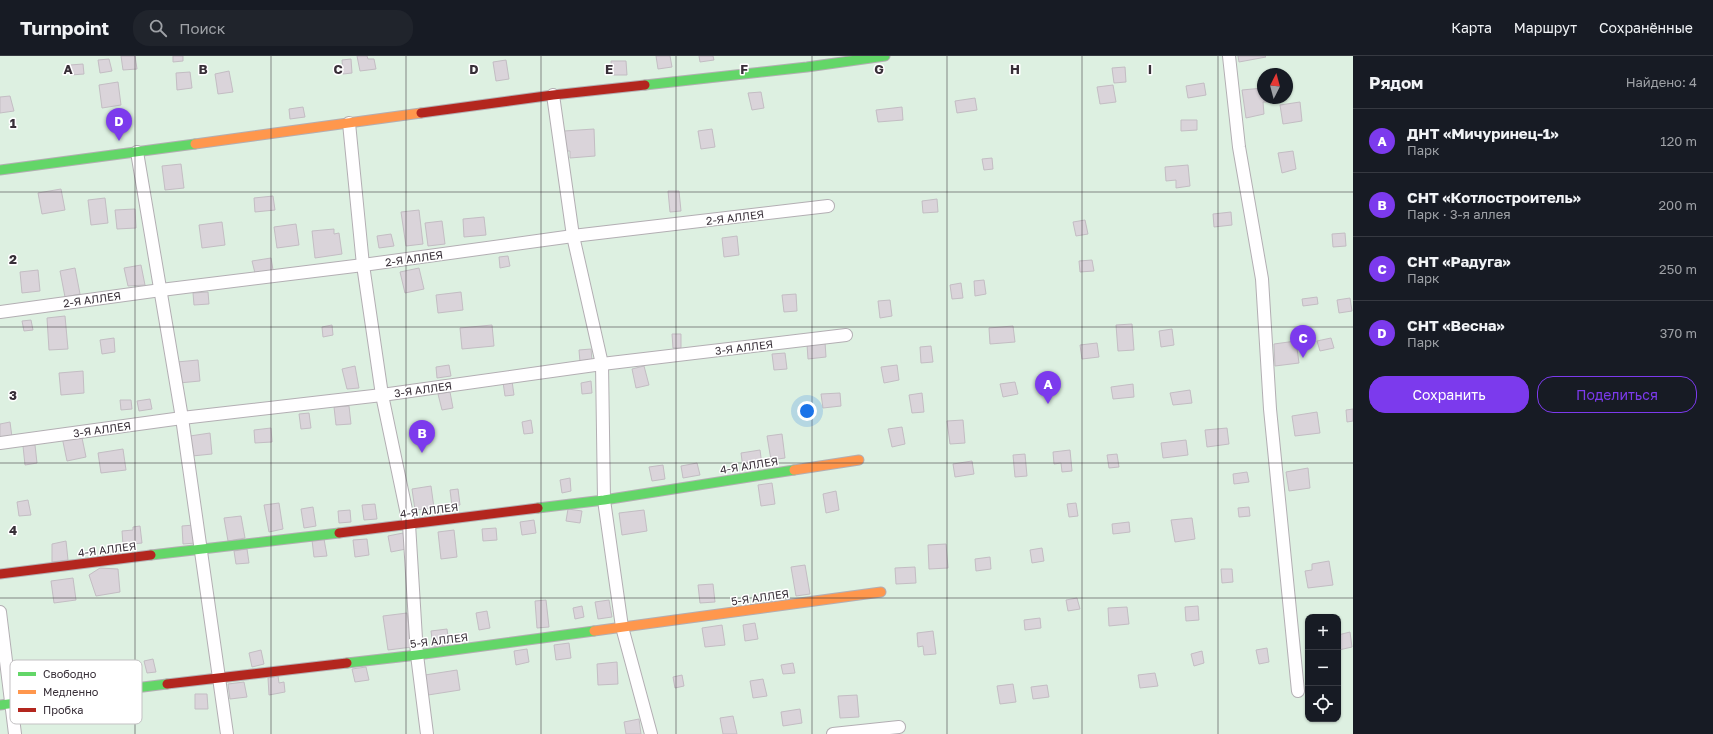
<!DOCTYPE html>
<html lang="ru">
<meta charset="utf-8">
<style>
:root{--surface:#171b24;--page:#20242c;--text:#f1f3f6;--muted:#9ea1a6;--line:#363941;--accent:#7c3aed}
body{margin:0;font-family:"Golos Text",sans-serif;background:var(--page);color:var(--text)}
.controls{position:absolute;right:12px;bottom:12px;display:grid;overflow:hidden;border-radius:8px;box-shadow:0 1px 3px #0004}
.controls button{width:36px;height:36px;display:grid;place-items:center;padding:0;border:0;border-bottom:1px solid var(--line);background:var(--surface);color:var(--text);font:20px sans-serif}
.compass{position:absolute;left:1257px;top:12px;width:36px;height:36px;border-radius:50%;background:var(--surface);box-shadow:0 1px 3px #0004;rotate:6deg}
.you{position:absolute;left:807px;top:355px;width:14px;height:14px;margin:-10px;border:3px solid #fff;border-radius:50%;background:#1a73e8;box-shadow:0 0 0 6px #1a73e833}
.badge{display:grid;place-items:center;width:26px;height:26px;border-radius:50%;background:var(--accent);color:#fff;font-size:13px;font-weight:700}
.pin{position:absolute;translate:-50% -33px;filter:drop-shadow(0 1px 2px #0008)}
.pin::after{content:'';position:absolute;top:21px;width:14px;height:12px;background:inherit;clip-path:polygon(0 0,100% 0,50% 100%)}
.list{margin:0;padding:0;list-style:none}
h2{display:flex;justify-content:space-between;align-items:center;height:52px;margin:0;padding:0 16px;font-size:17px}
h2 small{font-size:13px;font-weight:400;color:var(--muted)}
.list li{display:grid;grid-template-columns:26px 1fr auto;gap:12px;align-items:center;box-sizing:border-box;height:64px;padding:0 16px;border-top:1px solid var(--line)}
.list b{display:block;font-size:15px;white-space:nowrap}
.list p{margin:0;font-size:13px;white-space:nowrap;color:var(--muted)}
.list em{font-size:13px;font-style:normal;color:var(--muted)}
.actions{display:flex;gap:8px;padding:12px 16px}
.actions a{flex:1;padding:9px 0;border:1px solid var(--accent);border-radius:16px;text-align:center;font-size:14px;color:var(--accent)}
.actions .main{background:var(--accent);color:#fff}
.icon{flex:none;width:22px;height:22px;fill:none;stroke:currentColor;stroke-width:2;stroke-linecap:round;stroke-linejoin:round}
.map{position:relative;flex:none;width:1353px;height:678px;overflow:hidden}
header{display:flex;align-items:center;gap:24px;box-sizing:border-box;height:56px;padding:0 20px;background:var(--surface);border-bottom:1px solid var(--line)}
header strong{font-size:19px}
nav{display:flex;gap:22px;margin-inline-start:auto;font-size:14px}
.search{width:280px;height:36px;background:var(--page);display:flex;align-items:center;gap:10px;box-sizing:border-box;padding:0 14px;border-radius:16px;color:var(--muted);font-size:15px}
main{display:flex}
aside{flex:1;background:var(--surface)}
.map>svg:first-child{display:block}
.green{fill:#ddf0e1;fill-rule:evenodd}
.building{fill:#dad4da;stroke:#c3bdc3}
.lines{fill:none;stroke-linecap:round;stroke-linejoin:round}
.street-casing{stroke:#b3aeb3;stroke-width:14}
.fast-casing{stroke:#b3aeb3;stroke-width:11}
.slow-casing{stroke:#b3aeb3;stroke-width:11}
.jam-casing{stroke:#b3aeb3;stroke-width:11}
.street{stroke:#fffeff;stroke-width:12}
.fast{stroke:#63d668;stroke-width:9}
.slow{stroke:#ff974d;stroke-width:9}
.jam{stroke:#b3261e;stroke-width:9}
.grid{fill:none;stroke:#382f38;stroke-width:1;stroke-opacity:0.55}
.labels{text-anchor:middle;dominant-baseline:central;stroke-width:3;stroke-linejoin:round;paint-order:stroke}
.street-label{font-size:11px;fill:#382f38;stroke:#fff}
.key{fill:#fff;stroke:#c3c1c3;stroke-width:1}
.key-label{font-size:11px;fill:#382f38}
.grid-label{font-size:13px;text-anchor:middle;font-weight:bold;fill:#382f38;stroke:#fff;stroke-width:3;stroke-linejoin:round;paint-order:stroke}
</style>
<header>
<strong>Turnpoint</strong>
<div class="search"><svg class="icon" aria-label="search" viewBox="0 0 24 24"><circle cx="10" cy="10" r="6"/><path d="M15 15l6 6"/></svg>Поиск</div>
<nav><a>Карта</a><a>Маршрут</a><a>Сохранённые</a></nav>
</header>
<main>
<div class="map">
<svg width="1353" height="678" viewBox="0 0 1353 678">
<rect width="100%" height="100%" fill="#fcf7fc"/>
<path class="green" d="M0,0h1353v678h-1353zM1263,18h24v24h-24zM1308,561h30v102h-30z"/>
<g class="building">
<polygon points="121,0 135,0 137,13 123,14"/>
<polygon points="173,0 183,0 183,5 173,6"/>
<polygon points="357,0 367,0 368,3 374,3 376,13 360,15"/>
<polygon points="656,0 670,0 672,11 658,13"/>
<polygon points="699,0 713,0 714,4 700,6"/>
<polygon points="1238,0 1265,0 1266,1 1239,6"/>
<polygon points="109,3 112,15 100,17 98,4"/>
<polygon points="351,3 352,17 343,18 342,4"/>
<polygon points="506,4 509,23 496,25 493,6"/>
<polygon points="611,5 626,5 627,19 612,19"/>
<polygon points="83,8 84,18 71,19 70,9"/>
<polygon points="1125,11 1126,26 1114,27 1112,12"/>
<polygon points="229,15 233,36 218,38 215,18"/>
<polygon points="190,16 192,32 177,34 176,17"/>
<polygon points="118,26 121,49 102,52 99,29"/>
<polygon points="1204,27 1206,39 1188,42 1186,30"/>
<polygon points="1113,29 1116,46 1100,48 1097,31"/>
<polygon points="1263,32 1263,42 1269,42 1270,46 1263,46 1264,58 1246,62 1242,34"/>
<polygon points="761,36 764,52 752,54 748,37"/>
<polygon points="10,40 14,55 0,57 0,41"/>
<polygon points="975,42 977,54 957,57 955,45"/>
<polygon points="1300,46 1302,65 1283,68 1280,49"/>
<polygon points="303,51 305,61 290,63 289,53"/>
<polygon points="902,51 903,64 878,66 876,54"/>
<polygon points="1181,64 1197,64 1197,74 1181,75"/>
<polygon points="594,73 595,100 570,102 570,95 565,95 564,75"/>
<polygon points="712,73 715,91 701,93 698,75"/>
<polygon points="1293,95 1296,113 1282,117 1278,97"/>
<polygon points="992,102 993,113 984,114 982,103"/>
<polygon points="181,108 184,132 165,134 162,110"/>
<polygon points="1188,109 1190,130 1176,132 1176,124 1166,125 1165,111"/>
<polygon points="61,133 65,154 42,158 38,137"/>
<polygon points="668,135 679,135 681,155 670,156"/>
<polygon points="273,140 275,154 255,156 254,142"/>
<polygon points="105,142 108,167 91,169 88,144"/>
<polygon points="937,143 938,156 923,157 922,145"/>
<polygon points="135,153 136,172 117,173 115,154"/>
<polygon points="419,154 423,188 406,190 401,156"/>
<polygon points="1231,156 1232,169 1214,171 1213,158"/>
<polygon points="484,161 486,179 464,181 463,163"/>
<polygon points="1085,164 1088,178 1076,180 1073,166"/>
<polygon points="442,165 445,188 428,190 425,167"/>
<polygon points="222,166 225,189 202,192 199,169"/>
<polygon points="296,168 299,189 277,192 274,171"/>
<polygon points="334,173 334,178 339,177 342,198 315,202 312,175"/>
<polygon points="1345,177 1346,190 1333,191 1332,178"/>
<polygon points="391,178 394,190 379,192 377,180"/>
<polygon points="737,180 739,199 724,201 722,182"/>
<polygon points="508,200 510,210 500,212 499,201"/>
<polygon points="271,202 273,214 255,217 252,205"/>
<polygon points="1092,204 1094,215 1080,216 1079,205"/>
<polygon points="141,209 145,229 128,230 124,212"/>
<polygon points="75,212 80,238 65,241 60,215"/>
<polygon points="419,212 424,233 405,237 400,216"/>
<polygon points="38,214 40,235 22,237 20,216"/>
<polygon points="984,224 986,238 975,240 974,225"/>
<polygon points="961,227 963,242 952,243 950,229"/>
<polygon points="208,236 209,248 194,249 193,237"/>
<polygon points="461,236 463,254 438,257 436,239"/>
<polygon points="796,238 797,255 784,256 782,239"/>
<polygon points="1317,241 1318,248 1303,250 1302,243"/>
<polygon points="1350,242 1352,255 1339,257 1337,244"/>
<polygon points="890,244 892,260 880,262 878,245"/>
<polygon points="65,260 68,293 49,294 47,262"/>
<polygon points="31,264 33,274 24,275 22,265"/>
<polygon points="1132,268 1134,294 1118,295 1116,269"/>
<polygon points="332,269 333,279 323,281 322,271"/>
<polygon points="492,269 494,290 462,293 460,272"/>
<polygon points="1013,270 1015,286 990,288 989,272"/>
<polygon points="1172,273 1174,289 1161,291 1159,275"/>
<polygon points="672,278 681,278 681,292 673,292"/>
<polygon points="114,282 115,296 102,298 100,284"/>
<polygon points="1331,282 1334,292 1320,295 1317,285"/>
<polygon points="1296,285 1299,307 1275,310 1274,288"/>
<polygon points="825,286 826,301 808,303 807,288"/>
<polygon points="1097,287 1099,301 1082,303 1080,289"/>
<polygon points="931,290 933,306 921,307 920,291"/>
<polygon points="591,293 592,305 580,306 579,294"/>
<polygon points="785,297 787,313 774,314 772,298"/>
<polygon points="198,304 200,325 179,327 177,306"/>
<polygon points="449,309 451,320 437,322 436,311"/>
<polygon points="897,309 899,324 884,327 881,311"/>
<polygon points="355,310 359,332 347,333 342,313"/>
<polygon points="644,310 649,329 636,332 632,313"/>
<polygon points="83,315 84,337 61,339 59,317"/>
<polygon points="512,325 514,339 505,340 503,326"/>
<polygon points="591,325 592,337 582,338 581,327"/>
<polygon points="1015,326 1018,338 1003,341 1000,328"/>
<polygon points="1133,328 1134,341 1113,343 1111,331"/>
<polygon points="1190,334 1192,347 1173,349 1170,337"/>
<polygon points="450,336 453,352 442,354 438,338"/>
<polygon points="840,337 841,350 823,352 821,338"/>
<polygon points="922,337 924,356 912,357 909,339"/>
<polygon points="150,343 152,353 139,355 137,345"/>
<polygon points="120,344 131,344 132,353 121,354"/>
<polygon points="349,350 351,368 336,369 334,351"/>
<polygon points="1353,353 1353,365 1347,366 1346,354"/>
<polygon points="1317,356 1320,377 1295,380 1292,360"/>
<polygon points="309,357 311,372 301,373 299,358"/>
<polygon points="531,364 533,377 524,378 522,366"/>
<polygon points="963,364 965,387 950,388 947,365"/>
<polygon points="10,366 12,381 0,383 0,368"/>
<polygon points="902,371 905,388 892,391 888,373"/>
<polygon points="271,372 272,386 255,387 254,374"/>
<polygon points="1227,372 1229,388 1207,391 1205,374"/>
<polygon points="81,377 86,401 67,405 62,381"/>
<polygon points="210,377 212,398 192,400 190,380"/>
<polygon points="782,378 785,402 771,404 767,380"/>
<polygon points="1186,384 1188,399 1163,402 1161,387"/>
<polygon points="35,389 37,407 25,409 23,390"/>
<polygon points="123,393 126,414 101,417 98,397"/>
<polygon points="760,394 762,409 743,412 741,397"/>
<polygon points="1070,394 1072,415 1062,416 1061,407 1054,408 1053,396"/>
<polygon points="1025,398 1027,420 1015,421 1013,399"/>
<polygon points="1117,398 1119,411 1109,412 1107,399"/>
<polygon points="972,405 974,418 955,421 953,408"/>
<polygon points="697,407 700,419 683,422 681,410"/>
<polygon points="663,409 665,423 652,425 649,411"/>
<polygon points="1308,412 1310,432 1289,435 1286,416"/>
<polygon points="1247,416 1249,426 1234,428 1233,418"/>
<polygon points="570,422 571,435 562,437 560,424"/>
<polygon points="772,427 775,448 761,450 758,429"/>
<polygon points="431,430 434,452 415,454 412,433"/>
<polygon points="458,433 460,449 452,450 450,434"/>
<polygon points="836,435 839,454 826,457 823,438"/>
<polygon points="28,444 31,459 19,460 17,446"/>
<polygon points="279,447 283,473 269,476 264,449"/>
<polygon points="1076,447 1078,460 1069,461 1067,448"/>
<polygon points="375,448 377,463 364,464 362,449"/>
<polygon points="313,451 316,470 304,472 301,453"/>
<polygon points="1249,451 1250,460 1239,461 1238,452"/>
<polygon points="568,453 582,455 580,467 566,465"/>
<polygon points="350,454 351,466 339,467 338,455"/>
<polygon points="644,454 647,475 622,479 619,457"/>
<polygon points="241,460 245,482 228,485 224,462"/>
<polygon points="1192,462 1195,483 1175,486 1171,464"/>
<polygon points="534,464 536,477 522,479 520,466"/>
<polygon points="1129,466 1130,476 1113,478 1112,468"/>
<polygon points="194,469 196,487 183,488 182,470"/>
<polygon points="140,470 142,487 123,489 122,475 133,474 133,471"/>
<polygon points="496,472 497,484 483,485 482,473"/>
<polygon points="454,474 457,501 441,503 438,476"/>
<polygon points="403,477 406,493 391,496 388,480"/>
<polygon points="324,483 327,500 314,501 312,484"/>
<polygon points="367,483 369,499 355,501 353,484"/>
<polygon points="66,485 68,504 52,506 52,488"/>
<polygon points="946,488 948,512 929,513 928,489"/>
<polygon points="1042,492 1044,505 1032,507 1030,494"/>
<polygon points="247,493 249,507 236,508 234,495"/>
<polygon points="990,501 991,513 976,515 975,503"/>
<polygon points="1329,505 1333,529 1308,532 1305,515 1312,514 1312,508"/>
<polygon points="805,509 810,538 796,540 791,511"/>
<polygon points="915,511 916,527 896,528 895,512"/>
<polygon points="100,512 118,513 120,536 96,540 89,519"/>
<polygon points="1221,513 1232,513 1233,526 1222,527"/>
<polygon points="73,522 76,544 54,547 51,525"/>
<polygon points="713,528 715,546 700,547 698,529"/>
<polygon points="1077,542 1080,553 1068,555 1066,544"/>
<polygon points="546,544 549,571 537,572 535,545"/>
<polygon points="609,544 612,561 598,563 595,546"/>
<polygon points="582,550 584,561 575,563 573,552"/>
<polygon points="1198,550 1199,564 1186,565 1185,551"/>
<polygon points="1127,551 1129,568 1109,570 1108,552"/>
<polygon points="487,555 490,572 479,574 476,557"/>
<polygon points="407,557 412,591 388,594 383,560"/>
<polygon points="1040,562 1041,572 1025,574 1024,564"/>
<polygon points="755,567 758,583 745,585 743,569"/>
<polygon points="722,569 725,589 705,591 702,572"/>
<polygon points="447,573 449,589 433,591 431,575"/>
<polygon points="933,575 936,598 924,599 923,590 918,591 917,577"/>
<polygon points="1350,576 1352,591 1339,594 1338,579"/>
<polygon points="569,587 571,602 556,604 554,589"/>
<polygon points="1267,592 1269,606 1259,608 1256,594"/>
<polygon points="527,593 529,606 516,609 514,595"/>
<polygon points="261,594 264,608 252,611 249,597"/>
<polygon points="1202,595 1204,607 1194,610 1191,598"/>
<polygon points="153,603 156,616 147,617 144,605"/>
<polygon points="617,606 618,628 598,629 597,608"/>
<polygon points="793,607 795,617 783,618 781,609"/>
<polygon points="366,611 369,624 355,626 352,613"/>
<polygon points="457,614 460,634 428,639 425,619"/>
<polygon points="1155,617 1158,630 1140,632 1138,619"/>
<polygon points="682,619 684,630 675,632 673,621"/>
<polygon points="278,620 279,627 284,626 285,636 269,639 268,622"/>
<polygon points="763,623 767,640 753,642 750,625"/>
<polygon points="244,626 247,641 230,643 228,628"/>
<polygon points="1013,628 1016,646 1000,648 997,630"/>
<polygon points="1047,629 1049,641 1033,643 1031,631"/>
<polygon points="195,638 207,638 208,653 195,653"/>
<polygon points="857,639 859,661 840,662 838,640"/>
<polygon points="800,653 802,667 783,670 781,656"/>
<polygon points="733,660 737,678 723,678 720,662"/>
<polygon points="639,663 641,678 626,678 624,666"/>
</g>
<g class="lines">
<defs>
<g id="street">
<polyline points="1229,0 1239,91 1262,223 1270,353 1298,635"/>
<polyline points="553,39 573,180 602,308 604,444 622,571 651,678"/>
<polyline points="349,67 363,209 382,339 409,468 417,599 427,678"/>
<polyline points="137,96 182,362 227,678"/>
<polyline points="0,256 161,234 363,209 573,180 828,150"/>
<polyline points="0,387 182,362 382,339 602,308 846,279"/>
<polyline points="0,556 15,678"/>
<polyline points="833,678 899,671"/>
</g>
<g id="fast">
<polyline points="645,29 807,11 885,0"/>
<polyline points="0,114 195,88"/>
<polyline points="538,452 604,444 794,414"/>
<polyline points="151,499 339,477"/>
<polyline points="347,607 417,599 594,575"/>
<polyline points="0,649 167,628"/>
</g>
<g id="slow">
<polyline points="195,88 421,57"/>
<polyline points="794,414 859,404"/>
<polyline points="594,575 881,536"/>
</g>
<g id="jam">
<polyline points="421,57 553,39 645,29"/>
<polyline points="339,477 538,452"/>
<polyline points="0,518 151,499"/>
<polyline points="167,628 347,607"/>
</g>
</defs>
<use href="#street" class="street-casing"/>
<use href="#fast" class="fast-casing"/>
<use href="#slow" class="slow-casing"/>
<use href="#jam" class="jam-casing"/>
<use href="#street" class="street"/>
<use href="#fast" class="fast"/>
<use href="#slow" class="slow"/>
<use href="#jam" class="jam"/>
</g>
<path class="grid" d="M135,0v678M271,0v678M406,0v678M541,0v678M676,0v678M812,0v678M947,0v678M1082,0v678M1218,0v678M0,136h1353M0,271h1353M0,407h1353M0,542h1353"/>
<g class="labels">
<g class="street-label">
<text transform="translate(735 161) rotate(-7)">2-Я АЛЛЕЯ</text>
<text transform="translate(414 202) rotate(-8)">2-Я АЛЛЕЯ</text>
<text transform="translate(92 243) rotate(-8)">2-Я АЛЛЕЯ</text>
<text transform="translate(744 291) rotate(-7)">3-Я АЛЛЕЯ</text>
<text transform="translate(423 333) rotate(-8)">3-Я АЛЛЕЯ</text>
<text transform="translate(102 373) rotate(-8)">3-Я АЛЛЕЯ</text>
<text transform="translate(749 409) rotate(-9)">4-Я АЛЛЕЯ</text>
<text transform="translate(429 454) rotate(-7)">4-Я АЛЛЕЯ</text>
<text transform="translate(107 493) rotate(-7)">4-Я АЛЛЕЯ</text>
<text transform="translate(760 541) rotate(-8)">5-Я АЛЛЕЯ</text>
<text transform="translate(439 584) rotate(-7)">5-Я АЛЛЕЯ</text>
</g>
</g>
<rect x="10" y="604" width="132" height="64" rx="6" class="key"/>
<rect x="18" y="616" width="18" height="4" fill="#63d668"/>
<rect x="18" y="634" width="18" height="4" fill="#ff974d"/>
<rect x="18" y="652" width="18" height="4" fill="#b3261e"/>
<g class="key-label">
<text x="43" y="622">Свободно</text>
<text x="43" y="640">Медленно</text>
<text x="43" y="658">Пробка</text>
</g>
<g class="grid-label">
<text x="68" y="18">A</text>
<text x="203" y="18">B</text>
<text x="338" y="18">C</text>
<text x="474" y="18">D</text>
<text x="609" y="18">E</text>
<text x="744" y="18">F</text>
<text x="879" y="18">G</text>
<text x="1015" y="18">H</text>
<text x="1150" y="18">I</text>
<text x="13" y="72">1</text>
<text x="13" y="208">2</text>
<text x="13" y="344">3</text>
<text x="13" y="479">4</text>
</g>
</svg>
<div class="controls">
<button>+</button>
<button>−</button>
<button><svg class="icon" aria-label="locate" viewBox="0 0 24 24"><circle cx="12" cy="12" r="6"/><path d="M12 2v4M12 18v4M2 12h4M18 12h4"/></svg></button>
</div>
<svg class="compass" viewBox="-18 -18 36 36"><path d="M0-13l5 13h-10z" fill="#e53935"/><path d="M0 13l5-13h-10z" fill="#9ea1a6"/></svg>
<div class="you"></div>
<div class="pin badge" style="left:1048px;top:348px">A</div>
<div class="pin badge" style="left:422px;top:397px">B</div>
<div class="pin badge" style="left:1303px;top:302px">C</div>
<div class="pin badge" style="left:119px;top:85px">D</div>
</div>
<aside>
<h2>Рядом<small>Найдено: 4</small></h2>
<ul class="list">
<li><span class="badge">A</span><div><b>ДНТ «Мичуринец-1»</b><p>Парк</p></div><em>120 m</em></li>
<li><span class="badge">B</span><div><b>СНТ «Котлостроитель»</b><p>Парк · 3-я аллея</p></div><em>200 m</em></li>
<li><span class="badge">C</span><div><b>СНТ «Радуга»</b><p>Парк</p></div><em>250 m</em></li>
<li><span class="badge">D</span><div><b>СНТ «Весна»</b><p>Парк</p></div><em>370 m</em></li>
</ul>
<div class="actions"><a class="main">Сохранить</a><a>Поделиться</a></div>
</aside>
</main>
